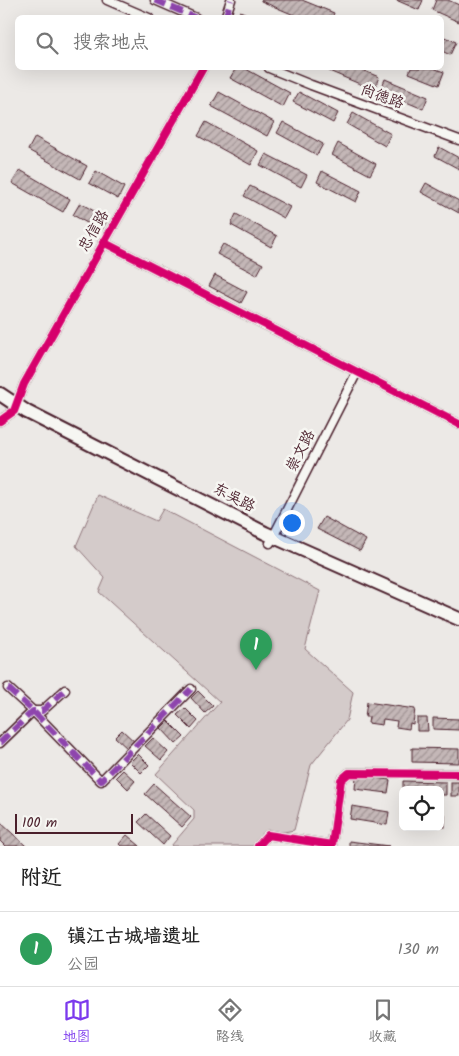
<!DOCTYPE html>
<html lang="zh">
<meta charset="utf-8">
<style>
:root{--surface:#fff;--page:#f2f2f2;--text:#222;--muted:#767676;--line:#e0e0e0;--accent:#7c3aed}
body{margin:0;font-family:Kalam,"LXGW WenKai TC",sans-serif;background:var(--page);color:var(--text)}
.controls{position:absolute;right:15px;bottom:15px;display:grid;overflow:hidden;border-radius:8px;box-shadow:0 5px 20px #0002}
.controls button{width:45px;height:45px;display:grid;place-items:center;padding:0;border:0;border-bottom:1px solid var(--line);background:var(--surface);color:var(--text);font:25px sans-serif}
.scale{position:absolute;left:15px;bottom:12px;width:118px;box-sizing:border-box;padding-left:5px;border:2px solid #4a1f2b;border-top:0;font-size:14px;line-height:18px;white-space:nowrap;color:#4a1f2b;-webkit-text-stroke:4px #f6f6f2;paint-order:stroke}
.you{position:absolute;left:291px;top:522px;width:18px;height:18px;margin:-12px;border:4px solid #fff;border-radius:50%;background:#1a73e8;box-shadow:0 0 0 8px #1a73e833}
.badge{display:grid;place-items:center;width:32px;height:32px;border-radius:50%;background:var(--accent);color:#fff;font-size:16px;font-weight:700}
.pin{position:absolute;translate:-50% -41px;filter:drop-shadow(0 1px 2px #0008)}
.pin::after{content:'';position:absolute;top:26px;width:18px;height:15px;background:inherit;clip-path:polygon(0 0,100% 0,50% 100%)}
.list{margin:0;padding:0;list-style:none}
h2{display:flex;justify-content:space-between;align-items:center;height:65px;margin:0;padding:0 20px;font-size:21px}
h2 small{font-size:16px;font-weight:400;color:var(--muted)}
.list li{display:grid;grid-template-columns:32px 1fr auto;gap:15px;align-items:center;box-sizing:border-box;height:75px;padding:0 20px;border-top:1px solid var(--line)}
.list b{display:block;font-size:19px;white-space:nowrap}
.list p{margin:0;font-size:16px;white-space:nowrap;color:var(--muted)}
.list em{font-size:16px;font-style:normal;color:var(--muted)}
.icon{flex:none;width:28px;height:28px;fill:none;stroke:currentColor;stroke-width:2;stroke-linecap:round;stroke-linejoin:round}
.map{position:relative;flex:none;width:459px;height:846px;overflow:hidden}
.search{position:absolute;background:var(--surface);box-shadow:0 5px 20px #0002;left:15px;right:15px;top:15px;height:55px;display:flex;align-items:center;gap:12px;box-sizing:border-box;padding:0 18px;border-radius:8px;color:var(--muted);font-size:19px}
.sheet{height:140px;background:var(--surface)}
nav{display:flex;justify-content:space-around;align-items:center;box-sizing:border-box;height:70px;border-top:1px solid var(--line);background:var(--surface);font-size:14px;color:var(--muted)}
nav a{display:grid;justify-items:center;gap:2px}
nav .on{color:var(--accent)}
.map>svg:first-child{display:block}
.green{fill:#d4cbca;stroke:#8f757a}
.building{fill:url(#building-hatch);stroke:#4a1f2b}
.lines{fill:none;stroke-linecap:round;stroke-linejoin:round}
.minor-casing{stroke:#4a1f2b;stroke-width:11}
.primary-casing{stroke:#4a1f2b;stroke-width:16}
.minor{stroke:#f6f6f2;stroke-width:8}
.primary{stroke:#f6f6f2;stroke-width:12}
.quiet{stroke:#8e44ad;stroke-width:6;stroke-dasharray:12 6;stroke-linecap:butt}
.cycleway-casing{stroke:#f6f6f2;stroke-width:11}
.cycleway{stroke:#d6006c;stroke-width:8}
.labels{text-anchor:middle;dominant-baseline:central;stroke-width:5;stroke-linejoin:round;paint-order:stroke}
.street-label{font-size:15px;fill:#4a1f2b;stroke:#f6f6f2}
</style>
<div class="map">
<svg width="459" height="846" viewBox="0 0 459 846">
<defs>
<pattern id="building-hatch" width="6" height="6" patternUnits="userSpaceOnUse" patternTransform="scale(1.25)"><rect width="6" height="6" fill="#c4b7b7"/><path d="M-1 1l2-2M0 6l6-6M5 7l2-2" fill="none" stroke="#a19495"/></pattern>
</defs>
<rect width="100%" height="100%" fill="#ece9e6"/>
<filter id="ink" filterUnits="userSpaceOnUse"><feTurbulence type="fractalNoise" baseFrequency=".02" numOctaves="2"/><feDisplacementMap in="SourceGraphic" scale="10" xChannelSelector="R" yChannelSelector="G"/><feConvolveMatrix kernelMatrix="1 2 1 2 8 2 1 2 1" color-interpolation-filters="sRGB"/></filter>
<g filter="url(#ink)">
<polygon class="green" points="98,495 156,521 163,509 320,591 305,649 353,692 347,720 311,765 294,830 268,835 258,846 171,846 194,819 194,810 156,774 220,702 99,592 105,578 76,546"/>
<g class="building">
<polygon points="261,0 302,0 334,13 332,18 301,18 261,1"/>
<polygon points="396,0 423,0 419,10"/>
<polygon points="436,0 448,0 459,5 459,22 432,10"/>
<polygon points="240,11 256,18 237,18"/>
<polygon points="442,36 456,42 450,55 442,51"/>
<polygon points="236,68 244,68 290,93 283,107 230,78"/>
<polygon points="331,68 357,68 379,77 374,90 329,71"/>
<polygon points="411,68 433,68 444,72 439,85 409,73"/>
<polygon points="385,79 428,97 423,109 380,91"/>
<polygon points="219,92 274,122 267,136 211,106"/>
<polygon points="299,92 338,113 333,123 293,102"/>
<polygon points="353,113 391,134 385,146 347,124"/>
<polygon points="206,122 258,151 251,165 198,136"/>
<polygon points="283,122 323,144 317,155 277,133"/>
<polygon points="35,137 87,166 80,179 28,150"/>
<polygon points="338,143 376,164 370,175 332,155"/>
<polygon points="439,147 459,158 459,169 435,156"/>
<polygon points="266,154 307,175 301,187 260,165"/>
<polygon points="20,170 70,199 63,212 12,183"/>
<polygon points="96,171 124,187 118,199 89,183"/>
<polygon points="322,171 361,191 356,202 317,182"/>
<polygon points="426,183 459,201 459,213 421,192"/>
<polygon points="250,186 290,207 284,218 244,196"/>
<polygon points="80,203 108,219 101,231 73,215"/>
<polygon points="236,214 277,236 271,247 231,225"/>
<polygon points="223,244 263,264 257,275 217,254"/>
<polygon points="215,275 247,292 241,303 209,286"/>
<polygon points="324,517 366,540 360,551 317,529"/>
<polygon points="198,691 213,706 205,713 191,698"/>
<polygon points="367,702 415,709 413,724 410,723 409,729 396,727 397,721 383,719 382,725 368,723 369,717 365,717"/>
<polygon points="185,708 198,721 191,729 177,715"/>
<polygon points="417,718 427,718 428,731 417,731"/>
<polygon points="433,718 459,719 459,730 433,729"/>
<polygon points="168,721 184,737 176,744 161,728"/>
<polygon points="122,730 136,743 129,750 115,737"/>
<polygon points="153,738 168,752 161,760 145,746"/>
<polygon points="412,748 459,749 459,763 412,762"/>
<polygon points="138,754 149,765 141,773 130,762"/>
<polygon points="123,770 135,781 128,789 116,777"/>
<polygon points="356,776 390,780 388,793 355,789"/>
<polygon points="403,781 446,782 446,795 440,795 440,790 403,790"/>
<rect x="451" y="782" width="8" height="14"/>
<polygon points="154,784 191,817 182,827 145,794"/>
<polygon points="352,806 389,812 387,825 350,819"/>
<polygon points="146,814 170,836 163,845 138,822"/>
<rect x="440" y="815" width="5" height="12"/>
<polygon points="0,822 26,846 5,846 0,841"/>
<polygon points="127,835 140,846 121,846 119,844"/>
<polygon points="349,841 389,846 349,846"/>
</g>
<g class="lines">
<defs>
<g id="minor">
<polyline points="107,0 149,18"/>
<polyline points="155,0 196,18"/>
<polyline points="225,18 231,0"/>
<polyline points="269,68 311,85 459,140"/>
<polyline points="103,242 459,424"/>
<polyline points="0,421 14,411 24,384 203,68"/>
<polyline points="270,543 357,372"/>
<polyline points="8,688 33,711 101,781 191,689"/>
<polyline points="0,743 33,711 42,711 65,690"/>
<polyline points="258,846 268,835 332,845 341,780 349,773 459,774"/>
</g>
<polyline id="primary" points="0,394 27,412 265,533 459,619"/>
</defs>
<use href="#minor" class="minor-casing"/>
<use href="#primary" class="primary-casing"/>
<use href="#minor" class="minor"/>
<use href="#primary" class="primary"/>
<g class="quiet">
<polyline points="155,0 196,18"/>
<polyline points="225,18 231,0"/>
<polyline points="8,688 33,711 101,781 191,689"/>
<polyline points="0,743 33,711 42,711 65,690"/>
</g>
<defs>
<g id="cycleway">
<polyline points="103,242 459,424"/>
<polyline points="0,421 14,411 24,384 203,68"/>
<polyline points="258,846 268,835 332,845 341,780 349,773 459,774"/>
</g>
</defs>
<use href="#cycleway" class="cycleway-casing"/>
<use href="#cycleway" class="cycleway"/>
</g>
</g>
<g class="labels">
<g class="street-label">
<text transform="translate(382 97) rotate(20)">尚德路</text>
<text transform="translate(94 231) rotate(-60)">忠信路</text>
<text transform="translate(301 451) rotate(-63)">崇文路</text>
<text transform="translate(234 498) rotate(27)">东吴路</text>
</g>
</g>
</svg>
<div class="controls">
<button><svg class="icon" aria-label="locate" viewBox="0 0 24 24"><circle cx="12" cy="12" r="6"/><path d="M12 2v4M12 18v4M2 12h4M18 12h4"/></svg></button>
</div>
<div class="scale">100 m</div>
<div class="you"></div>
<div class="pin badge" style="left:256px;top:670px;background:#2e9e5b">1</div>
<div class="search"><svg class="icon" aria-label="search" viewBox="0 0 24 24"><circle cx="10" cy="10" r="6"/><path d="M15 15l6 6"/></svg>搜索地点</div>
</div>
<section class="sheet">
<h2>附近<small></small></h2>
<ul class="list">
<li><span class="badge" style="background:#2e9e5b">1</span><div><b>镇江古城墙遗址</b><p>公园</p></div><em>130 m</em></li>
</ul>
</section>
<nav>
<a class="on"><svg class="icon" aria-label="map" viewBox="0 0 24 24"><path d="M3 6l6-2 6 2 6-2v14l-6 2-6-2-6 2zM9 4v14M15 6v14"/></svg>地图</a>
<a><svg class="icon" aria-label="directions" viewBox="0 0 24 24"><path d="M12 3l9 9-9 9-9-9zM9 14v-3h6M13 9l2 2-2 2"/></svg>路线</a>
<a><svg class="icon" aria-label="saved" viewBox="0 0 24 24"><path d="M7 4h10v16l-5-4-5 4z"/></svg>收藏</a>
</nav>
